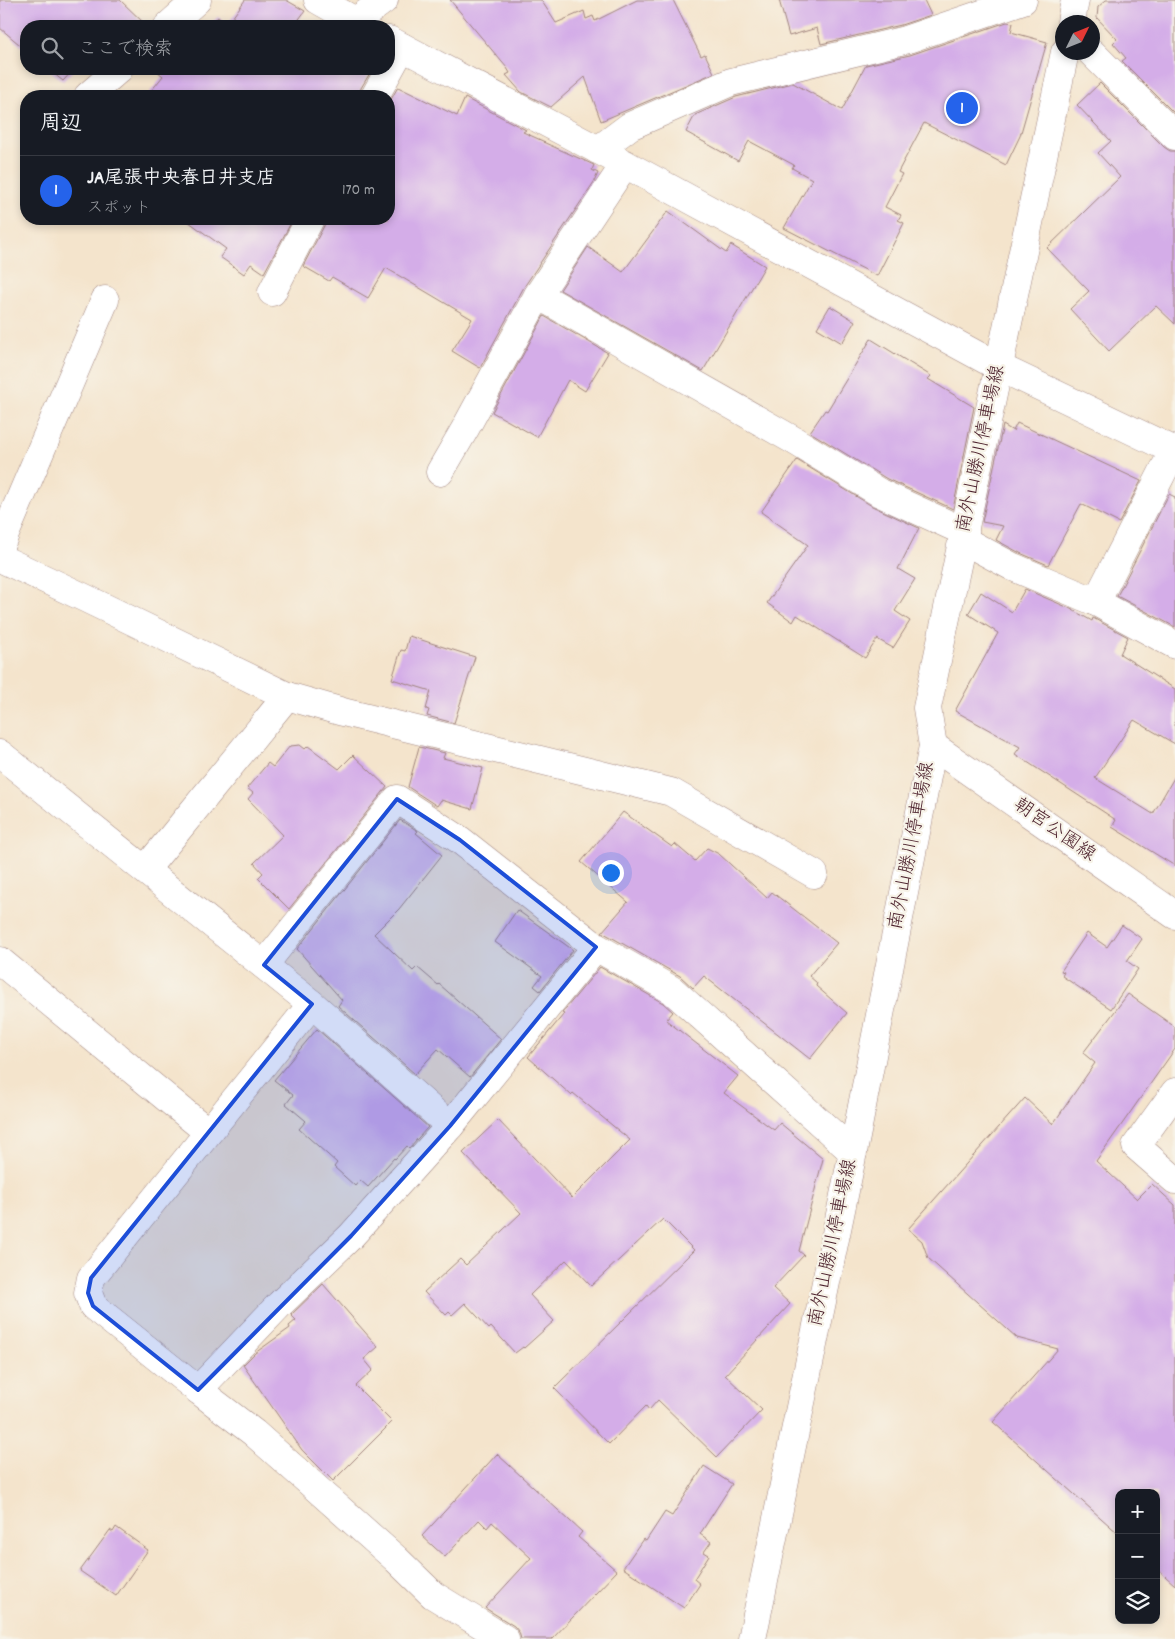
<!DOCTYPE html>
<html lang="ja">
<meta charset="utf-8">
<style>
:root{--surface:#171b24;--page:#20242c;--text:#f1f3f6;--muted:#9ea1a6;--line:#363941;--accent:#2563eb}
body{margin:0;font-family:Dekko,"Klee One",sans-serif;background:var(--page);color:var(--text)}
.controls{position:absolute;right:15px;bottom:15px;display:grid;overflow:hidden;border-radius:10px;box-shadow:0 2px 8px #0003}
.controls button{width:45px;height:45px;display:grid;place-items:center;padding:0;border:0;border-bottom:1px solid var(--line);background:var(--surface);color:var(--text);font:25px sans-serif}
.compass{position:absolute;left:1055px;top:15px;width:45px;height:45px;border-radius:50%;background:var(--surface);box-shadow:0 2px 8px #0003;rotate:47deg}
.you{position:absolute;left:610px;top:872px;width:18px;height:18px;margin:-12px;border:4px solid #fff;border-radius:50%;background:#1a73e8;box-shadow:0 0 0 8px #1a73e833}
.badge{display:grid;place-items:center;width:32px;height:32px;border-radius:50%;background:var(--accent);color:#fff;font-size:16px;font-weight:700}
.pin{position:absolute;translate:-50% -50%;border:2px solid #fff;box-shadow:0 1px 5px #0006}
.list{margin:0;padding:0;list-style:none}
h2{display:flex;justify-content:space-between;align-items:center;height:65px;margin:0;padding:0 20px;font-size:21px}
h2 small{font-size:16px;font-weight:400;color:var(--muted)}
.list li{display:grid;grid-template-columns:32px 1fr auto;gap:15px;align-items:center;box-sizing:border-box;height:70px;padding:0 20px;border-top:1px solid var(--line)}
.list b{display:block;font-size:19px;white-space:nowrap}
.list p{margin:0;font-size:16px;white-space:nowrap;color:var(--muted)}
.list em{font-size:16px;font-style:normal;color:var(--muted)}
.icon{flex:none;width:28px;height:28px;fill:none;stroke:currentColor;stroke-width:2;stroke-linecap:round;stroke-linejoin:round}
.map{position:relative;flex:none;width:1175px;height:1639px;overflow:hidden}
.search{position:absolute;background:var(--surface);box-shadow:0 2px 8px #0003;left:20px;top:20px;width:375px;height:55px;display:flex;align-items:center;gap:12px;box-sizing:border-box;padding:0 18px;border-radius:20px;color:var(--muted);font-size:19px}
.panel{position:absolute;background:var(--surface);box-shadow:0 2px 8px #0003;left:20px;top:90px;width:375px;height:135px;border-radius:20px}
.map>svg:first-child{display:block}
.building{fill:#d4ade8}
.lines{fill:none;stroke-linecap:round;stroke-linejoin:round}
.minor-casing{stroke:#9f827c;stroke-width:29}
.tertiary-casing{stroke:#9f827c;stroke-width:29}
.secondary-casing{stroke:#9f827c;stroke-width:29}
.minor{stroke:#fff;stroke-width:28}
.tertiary{stroke:#fff;stroke-width:28}
.secondary{stroke:#fff;stroke-width:28}
.marked{fill:#1d4ed8;fill-opacity:0.2;stroke:#1d4ed8;stroke-width:4;stroke-linejoin:round}
.labels{text-anchor:middle;dominant-baseline:central;stroke-width:4.5;stroke-linejoin:round;paint-order:stroke}
.street-label{font-size:19px;fill:#4a1f2b;stroke:#f7f3e8}
</style>
<div class="map">
<svg width="1175" height="1639" viewBox="0 0 1175 1639">
<rect width="100%" height="100%" fill="#f7f3e8"/>
<filter id="ink" filterUnits="userSpaceOnUse"><feTurbulence type="fractalNoise" baseFrequency=".02" numOctaves="2"/><feDisplacementMap in="SourceGraphic" scale="10" xChannelSelector="R" yChannelSelector="G"/><feConvolveMatrix kernelMatrix="1 2 1 2 8 2 1 2 1" color-interpolation-filters="sRGB"/></filter>
<filter id="wash" filterUnits="userSpaceOnUse"><feTurbulence type="fractalNoise" baseFrequency=".0096" numOctaves="4" result="noise"/><feDisplacementMap in="SourceGraphic" scale="20" xChannelSelector="R" yChannelSelector="G"/><feGaussianBlur stdDeviation="1.12" result="paint"/><feColorMatrix in="noise" values="0 0 0 0 0 0 0 0 0 0 0 0 0 0 0 0 0 1.4 0 .05"/><feComposite in="paint" operator="in"/></filter>
<g filter="url(#wash)">
<rect width="100%" height="100%" fill="#f4e4cc"/>
<g id="blocks">
<g class="building">
<polygon points="0,0 120,0 147,26 26,26 26,50 0,28"/>
<polygon points="245,0 286,0 305,11 294,26 208,26 218,17 227,25"/>
<polygon points="450,0 541,0 556,23 584,11 586,19 593,16 595,21 637,0 673,0 701,56 705,54 714,73 601,121 585,77 551,107 521,92 506,75 510,73 507,68"/>
<polygon points="779,0 924,0 931,15 901,25 821,44 817,28 789,36"/>
<polygon points="1106,0 1175,0 1175,114 1122,61 1126,58 1113,43 1117,39 1097,18 1098,7"/>
<polygon points="1007,22 1013,23 1011,32 1047,42 1020,136 1006,165 924,123 898,172 902,174 885,207 901,215 898,220 904,223 877,276 784,228 812,179 792,168 794,165 749,141 738,161 686,132 695,115 736,97 793,83 842,110 866,65 910,55"/>
<polygon points="48,69 74,69 63,81"/>
<polygon points="160,69 363,69 370,73 361,88 359,96 147,96 163,76 157,71"/>
<polygon points="1100,83 1164,147 1170,151 1175,151 1175,324 1156,306 1109,351 1070,309 1089,291 1047,248 1120,177 1098,153 1111,141 1077,105"/>
<polygon points="398,87 457,116 465,98 526,130 523,132 545,142 543,142 594,165 592,170 598,173 594,182 524,287 480,368 452,351 472,319 386,268 368,298 332,277 329,281 303,266 324,226 326,219 389,219 389,103"/>
<polygon points="668,211 726,253 731,245 765,266 703,371 560,290 588,247 623,272"/>
<polygon points="185,219 293,219 264,273 251,264 244,274 220,257 226,249"/>
<polygon points="830,306 855,321 842,343 817,328"/>
<polygon points="544,316 608,353 585,391 568,380 537,437 492,412"/>
<polygon points="871,339 931,376 928,379 974,407 953,509 887,479 810,432 825,410 827,411"/>
<polygon points="1017,423 1141,481 1119,523 1081,504 1048,565 1020,553 996,540 1003,526 982,522 1003,425 1013,431"/>
<polygon points="797,460 872,506 919,528 898,569 915,579 895,611 910,621 893,648 877,639 865,658 797,615 793,622 767,603 808,545 761,512"/>
<polygon points="1169,494 1175,497 1175,627 1117,596"/>
<polygon points="1025,589 1069,608 1092,621 1093,618 1128,637 1120,654 1175,689 1175,744 1134,720 1095,778 1153,814 1175,776 1175,866 1112,827 1116,820 1015,754 1020,747 955,711 998,633 968,614 981,592 1012,612"/>
<polygon points="409,636 475,657 454,723 427,716 429,710 426,709 431,691 392,679 401,650 405,651"/>
<polygon points="300,745 305,749 308,746 339,769 353,755 387,787 289,909 258,878 263,873 254,863 283,835 248,799 253,793 247,788 268,763 273,767 290,746"/>
<polygon points="419,747 445,753 443,758 483,768 472,809 441,800 437,806 408,787"/>
<polygon points="623,812 672,847 675,844 695,861 707,848 719,854 767,898 772,892 837,943 809,976 817,983 816,986 847,1013 810,1059 704,976 693,988 680,976 602,932 628,902 581,862"/>
<polygon points="400,820 418,831 416,833 442,855 399,909 374,934 413,971 417,967 438,985 439,984 501,1039 470,1077 438,1049 415,1074 338,1006 342,1000 297,949"/>
<polygon points="517,910 573,950 540,991 534,986 542,976 495,942"/>
<polygon points="1122,925 1142,939 1127,961 1138,969 1111,1009 1062,976 1064,972 1061,971 1087,933 1107,947"/>
<polygon points="600,967 663,1003 673,1012 666,1020 738,1076 724,1093 774,1130 780,1123 823,1159 799,1251 804,1255 773,1288 790,1304 725,1375 762,1410 717,1457 658,1400 649,1410 646,1406 609,1444 554,1388 694,1250 663,1219 591,1286 566,1260 530,1295 554,1321 524,1348 523,1347 515,1353 491,1327 489,1329 465,1303 452,1315 449,1312 446,1315 424,1292 460,1259 466,1265 521,1213 463,1153 498,1120 572,1198 630,1140 573,1093 571,1095 528,1057 564,1014 562,1013"/>
<polygon points="1128,994 1175,1027 1175,1049 1096,1161 1137,1199 1152,1184 1175,1205 1175,1585 1156,1568 1156,1493 1119,1493 1119,1534 993,1422 1058,1349 1017,1338 928,1258 922,1241 908,1229 1025,1098 1053,1124 1095,1063 1083,1053"/>
<polygon points="317,1029 428,1127 409,1148 407,1146 395,1159 394,1158 368,1187 360,1180 355,1186 334,1167 337,1163 299,1129 306,1121 286,1104 293,1095 274,1080"/>
<polygon points="323,1284 378,1347 364,1359 373,1370 356,1386 392,1422 333,1481 302,1450 243,1365 255,1353 290,1328 289,1326 296,1320 291,1315"/>
<polygon points="497,1454 582,1532 578,1537 617,1571 552,1639 521,1639 519,1632 514,1626 485,1608 531,1558 492,1522 487,1528 479,1520 445,1557 422,1536"/>
<polygon points="704,1466 732,1484 700,1534 711,1542 704,1552 709,1555 694,1579 700,1584 684,1608 623,1568 643,1539 646,1541 665,1512 672,1516"/>
<polygon points="116,1527 148,1550 116,1596 80,1571 110,1530 113,1532"/>
</g>
</g>
</g>
<g filter="url(#ink)">
<use href="#blocks" fill-opacity="0" stroke="#9f827c" stroke-width="1"/>
<g class="lines">
<defs>
<g id="minor">
<polyline points="318,0 364,26"/>
<polyline points="356,21 384,0"/>
<polyline points="168,26 197,0"/>
<polyline points="389,40 625,164 999,367 1175,451"/>
<polyline points="1091,52 1175,136"/>
<polyline points="88,96 119,69"/>
<polyline points="375,96 402,47"/>
<polyline points="598,150 630,126 731,82 905,40 1023,0"/>
<polyline points="272,292 310,219"/>
<polyline points="538,295 795,441 880,493 965,532"/>
<polyline points="440,472 465,429 538,295 625,164"/>
<polyline points="963,540 1013,567 1096,602 1175,645"/>
<polyline points="0,546 105,300"/>
<polyline points="0,558 85,598 287,696 343,712 671,792 814,874"/>
<polyline points="1096,602 1174,450"/>
<polyline points="0,754 312,1004 450,1126"/>
<polyline points="145,870 287,696"/>
<polyline points="0,961 208,1132"/>
<polyline points="264,965 397,799 460,840 596,947 672,990 853,1152"/>
<polyline points="1175,1092 1136,1146 1175,1180"/>
<polyline points="198,1390 93,1306 88,1293 91,1278 312,1004"/>
<polyline points="505,1639 433,1595 396,1559 254,1433 198,1390 280,1304 351,1236 450,1126 596,947"/>
</g>
<polyline id="tertiary" points="933,746 1175,915"/>
<g id="secondary">
<polyline points="1071,22 1075,0"/>
<polyline points="752,1639 853,1152 933,746 927,708 1065,52"/>
</g>
</defs>
<use href="#minor" class="minor-casing"/>
<use href="#tertiary" class="tertiary-casing"/>
<use href="#secondary" class="secondary-casing"/>
<use href="#minor" class="minor"/>
<use href="#tertiary" class="tertiary"/>
<use href="#secondary" class="secondary"/>
</g>
</g>
<path class="marked" d="M397,799l63,41 136,107 -146,179 -99,110 -153,154 -105,-84 -5,-13 3,-15 221,-274 -48,-39z"/>
<g class="labels">
<g class="street-label">
<text transform="translate(982 449) rotate(-78)">南外山勝川停車場線</text>
<text transform="translate(1054 831) rotate(35)">朝宮公園線</text>
<text transform="translate(913 846) rotate(-79)">南外山勝川停車場線</text>
<text transform="translate(834 1243) rotate(-78)">南外山勝川停車場線</text>
</g>
</g>
</svg>
<div class="controls">
<button>+</button>
<button>−</button>
<button><svg class="icon" aria-label="layers" viewBox="0 0 24 24"><path d="M12 4l9 5-9 5-9-5zM3 14l9 5 9-5"/></svg></button>
</div>
<svg class="compass" viewBox="-18 -18 36 36"><path d="M0-13l5 13h-10z" fill="#e53935"/><path d="M0 13l5-13h-10z" fill="#9ea1a6"/></svg>
<div class="you"></div>
<div class="pin badge" style="left:962px;top:108px">1</div>
<div class="search"><svg class="icon" aria-label="search" viewBox="0 0 24 24"><circle cx="10" cy="10" r="6"/><path d="M15 15l6 6"/></svg>ここで検索</div>
<section class="panel">
<h2>周辺<small></small></h2>
<ul class="list">
<li><span class="badge">1</span><div><b>JA尾張中央春日井支店</b><p>スポット</p></div><em>170 m</em></li>
</ul>
</section>
</div>
